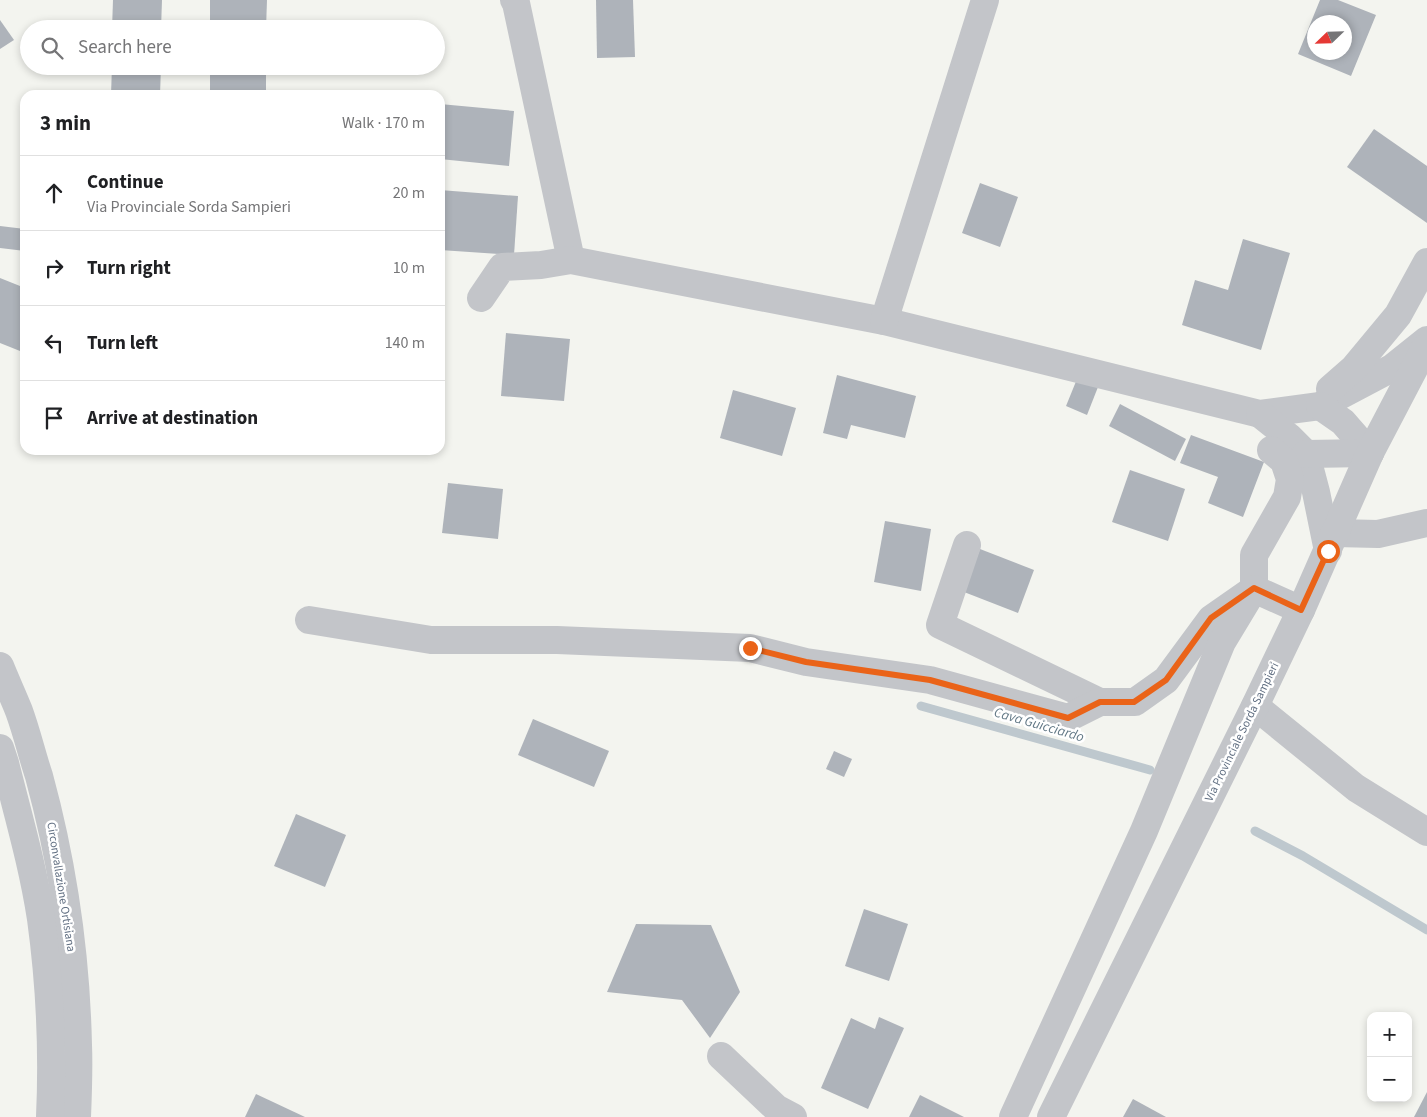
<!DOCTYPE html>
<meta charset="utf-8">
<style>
:root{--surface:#fff;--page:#f6f6f6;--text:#202124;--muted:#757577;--line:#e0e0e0}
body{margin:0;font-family:"Source Sans 3",sans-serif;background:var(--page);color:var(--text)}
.controls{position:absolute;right:15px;bottom:15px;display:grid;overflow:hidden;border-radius:10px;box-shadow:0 2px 8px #0003}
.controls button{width:45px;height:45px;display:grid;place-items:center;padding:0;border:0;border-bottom:1px solid var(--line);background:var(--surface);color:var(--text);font:25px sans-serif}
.compass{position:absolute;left:1307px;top:15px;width:45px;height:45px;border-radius:50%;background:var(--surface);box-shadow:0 2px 8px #0003;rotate:247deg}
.stop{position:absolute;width:15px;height:15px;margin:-11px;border:4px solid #ea6318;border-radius:50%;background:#fff}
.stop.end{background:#ea6318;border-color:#fff;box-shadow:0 1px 5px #0008}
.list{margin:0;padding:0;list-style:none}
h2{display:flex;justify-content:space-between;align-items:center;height:65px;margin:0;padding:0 20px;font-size:21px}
h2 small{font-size:16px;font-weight:400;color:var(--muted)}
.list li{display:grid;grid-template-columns:32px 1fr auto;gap:15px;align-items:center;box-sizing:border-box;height:75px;padding:0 20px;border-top:1px solid var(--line)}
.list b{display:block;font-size:19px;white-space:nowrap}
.list p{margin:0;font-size:16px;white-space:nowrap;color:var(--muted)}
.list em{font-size:16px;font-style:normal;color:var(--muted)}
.icon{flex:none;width:28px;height:28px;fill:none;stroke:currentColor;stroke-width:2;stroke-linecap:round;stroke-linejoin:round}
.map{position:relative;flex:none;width:1427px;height:1117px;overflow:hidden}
.search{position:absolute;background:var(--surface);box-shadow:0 2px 8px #0003;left:20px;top:20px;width:425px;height:55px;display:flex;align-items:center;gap:12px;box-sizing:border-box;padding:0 18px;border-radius:28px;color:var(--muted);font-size:19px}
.panel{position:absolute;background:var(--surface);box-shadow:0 2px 8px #0003;left:20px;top:90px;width:425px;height:365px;border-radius:15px}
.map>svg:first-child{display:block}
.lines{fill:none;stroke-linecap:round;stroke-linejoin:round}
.stream{stroke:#bec8ce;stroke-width:9}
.building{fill:#aeb3ba;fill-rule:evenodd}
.minor{stroke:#c3c5c9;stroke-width:28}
.route{stroke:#ea6318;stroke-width:6}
.labels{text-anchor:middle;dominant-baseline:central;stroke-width:5;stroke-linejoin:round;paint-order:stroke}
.street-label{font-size:12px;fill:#616f82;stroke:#fff}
.water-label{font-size:14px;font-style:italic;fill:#627886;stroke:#fff}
</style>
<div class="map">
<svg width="1427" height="1117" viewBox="0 0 1427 1117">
<rect width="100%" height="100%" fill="#f3f4ef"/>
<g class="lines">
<g class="stream">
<polyline points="921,706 1150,770"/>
<polyline points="1255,831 1303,856 1427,930"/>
</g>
</g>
<g class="building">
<polygon points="113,0 162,0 161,29 112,29"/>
<polygon points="210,0 267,0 266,29 210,29"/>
<polygon points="596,0 633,0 635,57 597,58"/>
<path d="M1320,0h18l38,15 -25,61 -53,-22zM1314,22h30v30h-30z"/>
<polygon points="0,20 14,40 0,49"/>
<polygon points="112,66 161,66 160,95 111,95"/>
<rect x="210" y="66" width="56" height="29"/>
<polygon points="301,91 332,94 332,95 301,95"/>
<polygon points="440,104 514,111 509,166 440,159"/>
<polygon points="1374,129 1427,166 1427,223 1347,167"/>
<polygon points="980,183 1018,197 1000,247 962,233"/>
<polygon points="440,190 518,196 514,255 440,250"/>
<polygon points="0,226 25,229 25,251 0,248"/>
<polygon points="1243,239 1290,253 1261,350 1182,325 1195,280 1228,290"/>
<polygon points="0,278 25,288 25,353 0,343"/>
<polygon points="506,333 570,339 564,401 501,396"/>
<polygon points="837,375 916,396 905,438 851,425 847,439 823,433"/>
<polygon points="1077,379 1098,387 1087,415 1066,406"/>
<polygon points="733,390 796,408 782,456 720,438"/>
<polygon points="1120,404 1186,439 1175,461 1109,426"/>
<polygon points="1191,435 1264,462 1243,517 1208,503 1218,477 1180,463"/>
<polygon points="1130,470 1185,489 1168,541 1112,522"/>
<polygon points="448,483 503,489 498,539 442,533"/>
<polygon points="885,521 931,529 921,591 874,582"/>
<polygon points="980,549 1034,570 1018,613 964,592"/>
<polygon points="533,719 609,751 594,787 518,755"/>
<polygon points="834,751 852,759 844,777 826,769"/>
<polygon points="296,814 346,835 325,887 274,866"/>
<polygon points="864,909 908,924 889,981 845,966"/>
<polygon points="636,924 711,925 740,992 710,1038 682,1000 607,992"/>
<polygon points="879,1017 904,1028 868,1109 821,1088 851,1018 875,1029"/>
<polygon points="1427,1092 1427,1117 1414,1117"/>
<polygon points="256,1094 305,1117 245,1117"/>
<polygon points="920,1095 964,1117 909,1117"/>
<polygon points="1133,1099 1166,1117 1123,1117"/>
</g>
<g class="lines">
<g class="minor">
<polyline points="514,0 516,3 571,260"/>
<polyline points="481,298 502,267 541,265 571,260 884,321 1260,414 1320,406 1392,368 1427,340"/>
<polyline points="884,321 985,0"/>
<polyline points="1330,389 1354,368 1398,315 1427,262"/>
<polyline points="1320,406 1343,422 1370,453"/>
<polyline points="1260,414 1289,437 1306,454 1316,492 1328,551"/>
<polyline points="1306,454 1370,453"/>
<polyline points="1335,533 1378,534 1427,523"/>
<polyline points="967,545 940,625 1100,702 1135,702 1166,680 1211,619 1254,589 1254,555 1287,497 1290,479 1284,461 1271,450"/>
<polyline points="309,620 431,640 557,640 750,648 806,662 930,680 1068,718 1100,702"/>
<path d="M0,666c6,15 13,30 19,45 8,22 13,44 20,65 24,88 37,178 39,269 1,24 0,48 -1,72"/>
<polyline points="1255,706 1356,788 1427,832"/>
<path d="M0,748l5,15c13,52 28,103 36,156 9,66 12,132 9,198"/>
<polyline points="721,1056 776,1108 793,1117"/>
<polyline points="1013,1117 1144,831 1222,642 1254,589 1301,610"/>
<polyline points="1051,1117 1255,706 1301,610 1370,453 1425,348"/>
</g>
</g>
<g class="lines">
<polyline class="route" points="750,648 806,662 930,680 1068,718 1100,702 1134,702 1166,680 1211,618 1254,588 1301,610 1328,551"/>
</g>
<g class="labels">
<g class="street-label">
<text transform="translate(1242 732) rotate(-64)">Via Provinciale Sorda Sampieri</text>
<text transform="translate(61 887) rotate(81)">Circonvallazione Ortisiana</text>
</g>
<g class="water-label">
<text transform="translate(1039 725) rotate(16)">Cava Guicciardo</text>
</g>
</g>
</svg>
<div class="controls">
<button>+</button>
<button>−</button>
</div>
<svg class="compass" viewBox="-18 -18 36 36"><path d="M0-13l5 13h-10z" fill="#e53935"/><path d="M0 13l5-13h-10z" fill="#757577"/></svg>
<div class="stop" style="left:1328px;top:551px"></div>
<div class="stop end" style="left:750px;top:648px"></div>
<div class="search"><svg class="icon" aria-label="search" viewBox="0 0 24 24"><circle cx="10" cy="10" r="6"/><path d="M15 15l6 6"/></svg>Search here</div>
<section class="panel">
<h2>3 min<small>Walk · 170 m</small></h2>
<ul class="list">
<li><svg class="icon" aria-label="ahead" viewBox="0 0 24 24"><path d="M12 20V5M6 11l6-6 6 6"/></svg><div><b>Continue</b><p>Via Provinciale Sorda Sampieri</p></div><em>20 m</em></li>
<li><svg class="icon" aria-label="right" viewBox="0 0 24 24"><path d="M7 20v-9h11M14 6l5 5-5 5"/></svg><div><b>Turn right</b></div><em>10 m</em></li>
<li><svg class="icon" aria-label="left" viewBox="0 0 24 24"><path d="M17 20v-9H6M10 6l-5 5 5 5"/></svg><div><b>Turn left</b></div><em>140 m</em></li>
<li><svg class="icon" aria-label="arrive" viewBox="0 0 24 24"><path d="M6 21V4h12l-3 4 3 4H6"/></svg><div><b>Arrive at destination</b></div></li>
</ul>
</section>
</div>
